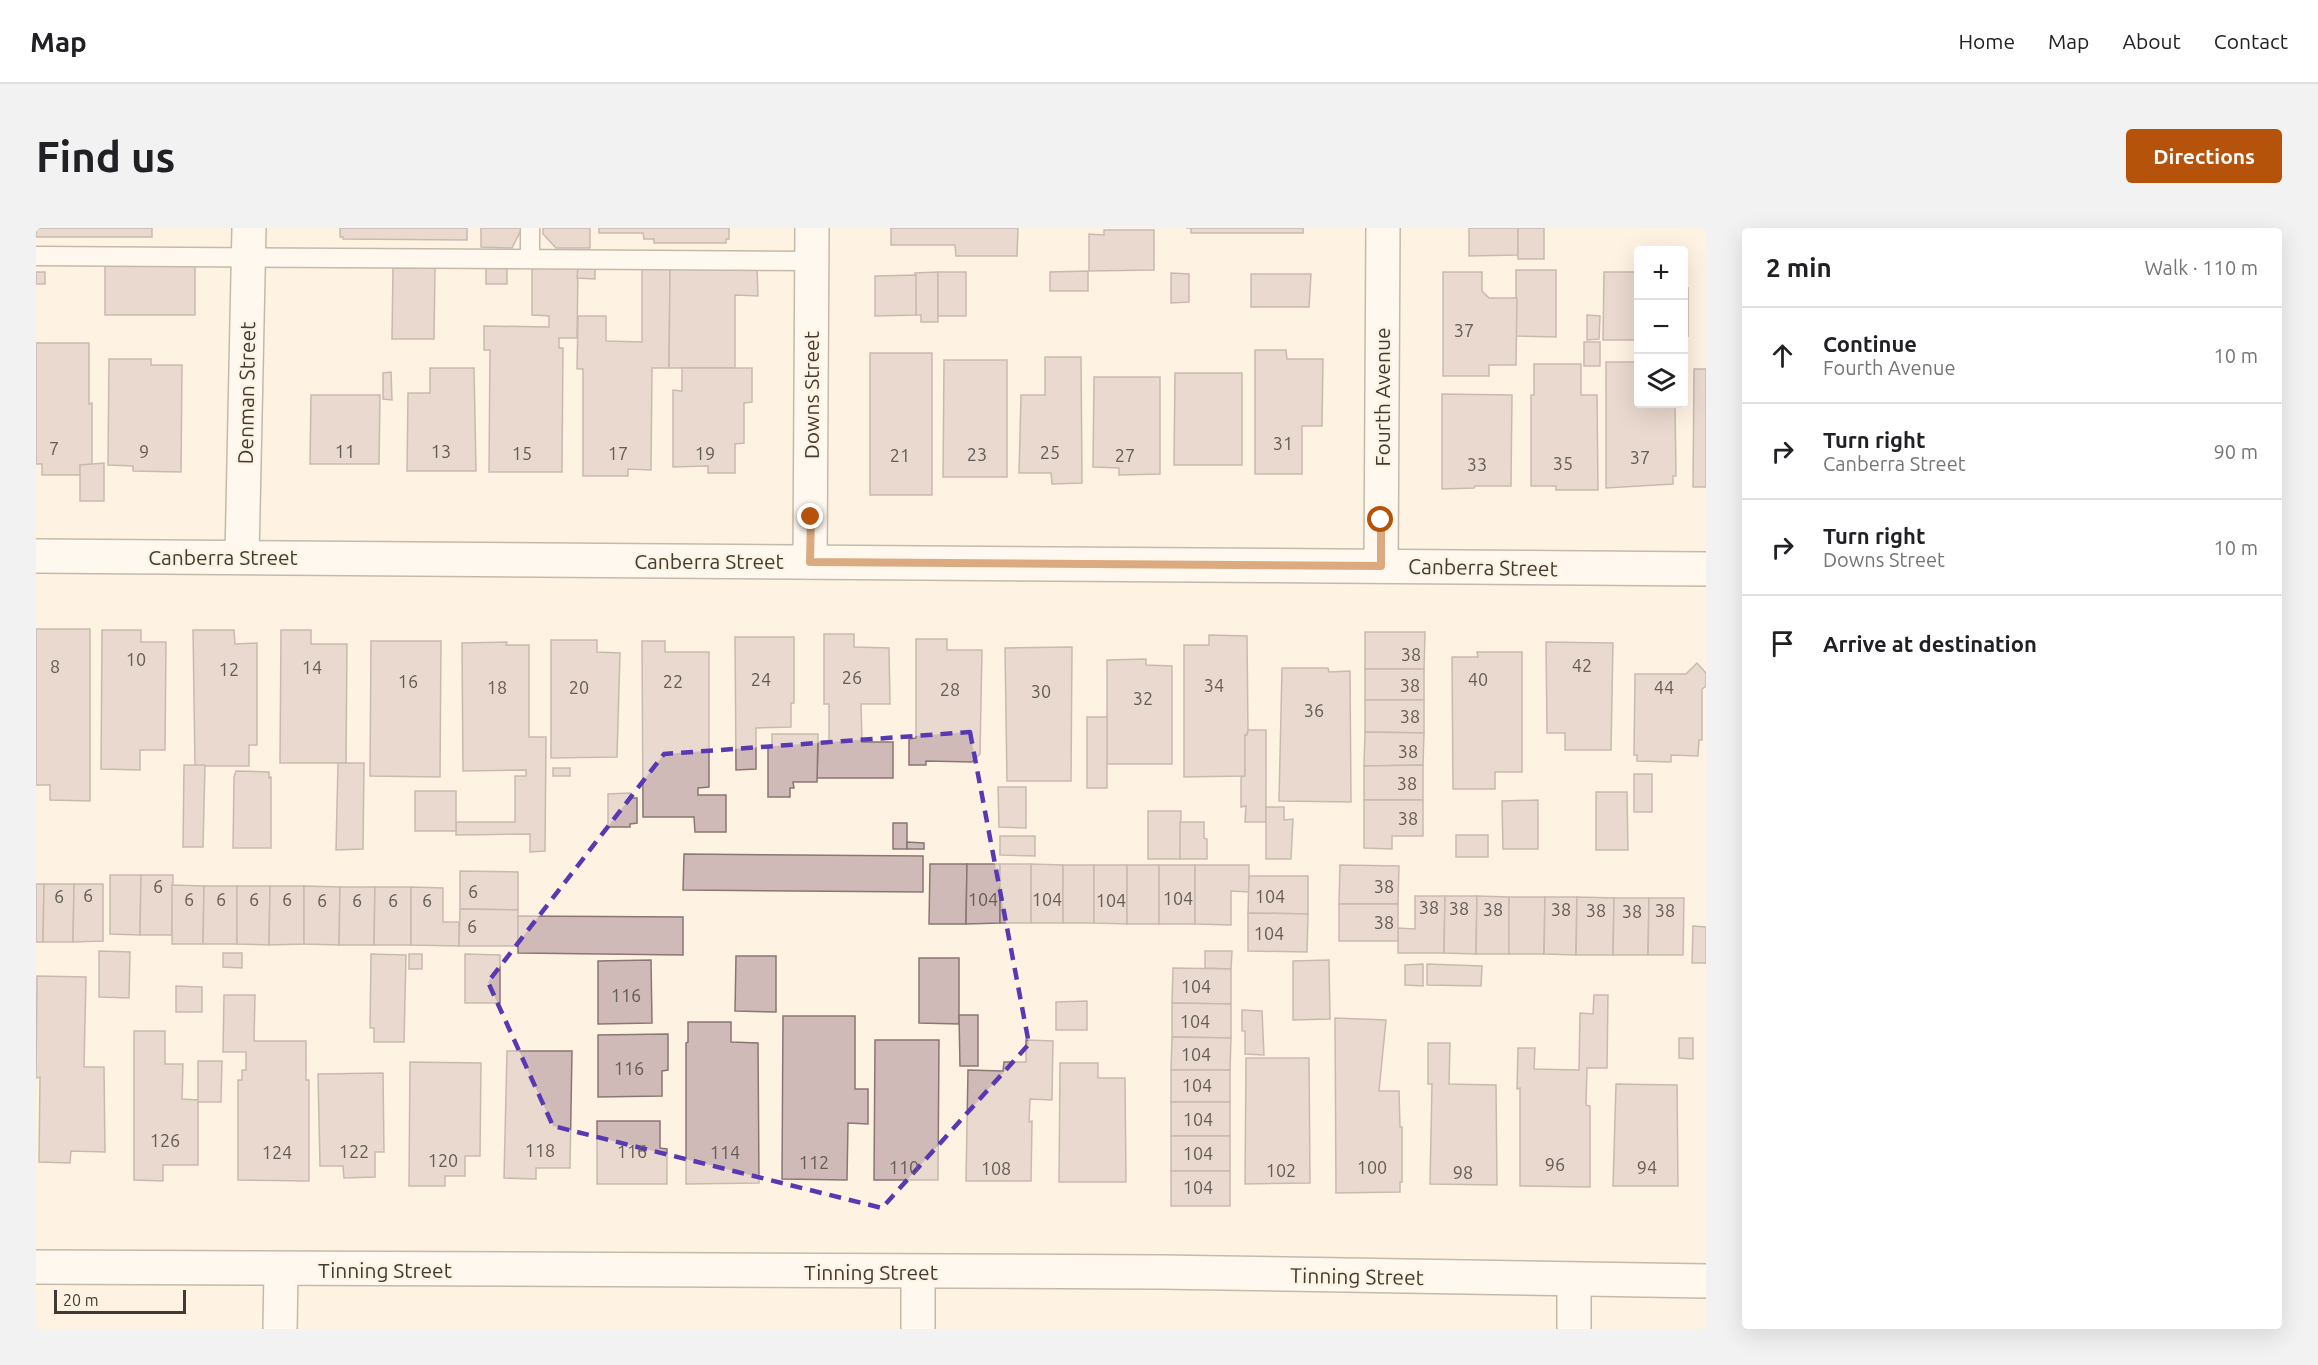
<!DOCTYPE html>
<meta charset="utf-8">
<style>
:root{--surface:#fff;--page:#f2f2f2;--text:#202124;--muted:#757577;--line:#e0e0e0;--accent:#b45309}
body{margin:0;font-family:Ubuntu,sans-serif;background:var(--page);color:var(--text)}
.controls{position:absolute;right:18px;top:18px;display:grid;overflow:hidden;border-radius:6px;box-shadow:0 6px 24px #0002}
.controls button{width:54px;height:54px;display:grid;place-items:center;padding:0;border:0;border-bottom:2px solid var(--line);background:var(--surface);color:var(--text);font:30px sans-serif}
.scale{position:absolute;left:18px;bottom:15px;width:132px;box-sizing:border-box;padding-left:6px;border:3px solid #403c35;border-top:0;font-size:16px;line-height:21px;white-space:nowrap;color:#403c35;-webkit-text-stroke:4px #fef3e2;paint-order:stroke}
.stop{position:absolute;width:18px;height:18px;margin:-14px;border:4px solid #b45309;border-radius:50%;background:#fff}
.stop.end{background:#b45309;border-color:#fff;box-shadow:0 2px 6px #0008}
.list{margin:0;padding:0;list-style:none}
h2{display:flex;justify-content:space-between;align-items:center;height:78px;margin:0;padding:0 24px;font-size:26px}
h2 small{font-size:20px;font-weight:400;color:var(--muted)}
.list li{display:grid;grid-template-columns:39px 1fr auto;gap:18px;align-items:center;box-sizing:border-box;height:96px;padding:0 24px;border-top:2px solid var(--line)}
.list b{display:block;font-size:22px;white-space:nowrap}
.list p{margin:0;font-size:20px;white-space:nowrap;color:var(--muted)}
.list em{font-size:20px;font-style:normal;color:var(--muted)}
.icon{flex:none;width:33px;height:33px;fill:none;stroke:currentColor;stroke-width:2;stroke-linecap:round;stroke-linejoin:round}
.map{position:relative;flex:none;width:1670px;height:1101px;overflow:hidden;border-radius:6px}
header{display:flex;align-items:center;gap:36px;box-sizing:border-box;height:84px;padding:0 30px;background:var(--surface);border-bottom:2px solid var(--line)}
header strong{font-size:28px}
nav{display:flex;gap:33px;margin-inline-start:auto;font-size:21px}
.intro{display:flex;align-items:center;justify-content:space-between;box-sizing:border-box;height:144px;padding:0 36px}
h1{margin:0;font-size:42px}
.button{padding:15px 27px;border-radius:6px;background:var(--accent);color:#fff;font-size:21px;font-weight:700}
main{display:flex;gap:36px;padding:0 36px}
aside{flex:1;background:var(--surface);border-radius:6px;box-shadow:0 6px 24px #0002}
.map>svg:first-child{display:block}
.building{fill:#d0bab7;stroke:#8a7673;stroke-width:1.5}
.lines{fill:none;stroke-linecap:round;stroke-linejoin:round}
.service-casing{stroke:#807667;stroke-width:21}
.minor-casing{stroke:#807667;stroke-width:36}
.service{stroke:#fff;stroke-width:18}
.minor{stroke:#fff;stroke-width:33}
.route{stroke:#b45309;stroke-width:8}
.marked{fill:none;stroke:#5939b1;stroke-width:4.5;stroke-dasharray:12 8;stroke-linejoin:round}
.labels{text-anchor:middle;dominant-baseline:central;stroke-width:4.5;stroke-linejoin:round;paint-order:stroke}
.number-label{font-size:18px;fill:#645c56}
.street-label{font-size:21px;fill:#403c35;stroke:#fef3e2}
</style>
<header>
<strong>Map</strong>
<nav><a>Home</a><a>Map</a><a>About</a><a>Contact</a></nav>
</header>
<div class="intro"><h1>Find us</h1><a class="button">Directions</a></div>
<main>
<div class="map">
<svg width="1670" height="1101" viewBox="0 0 1670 1101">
<rect width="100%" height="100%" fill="#fef3e2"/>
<g class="building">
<rect x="0" y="0" width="116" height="9"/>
<polygon points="304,0 431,0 431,12 307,11 307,9 304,9"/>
<polygon points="445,0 486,0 476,20 445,19"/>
<polygon points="507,0 554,0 554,20 520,20 507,6"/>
<polygon points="563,0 693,0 693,11 690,11 690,15 618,15 618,11 608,11 607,5 563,5"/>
<polygon points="855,0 982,0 981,28 920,28 919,17 855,17"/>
<polygon points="1150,0 1267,0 1267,5 1155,5 1155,0"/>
<polygon points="1433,0 1482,0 1482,27 1433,28"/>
<rect x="1482" y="0" width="26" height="31"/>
<polygon points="1068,2 1118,2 1118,42 1053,43 1053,6 1068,7"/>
<rect x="69" y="38" width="90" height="49"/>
<rect x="450" y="39" width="21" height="17"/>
<polygon points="496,39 542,39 541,110 523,110 523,120 527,120 526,244 453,244 454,122 448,122 448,98 513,99 513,88 496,87"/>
<polygon points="542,39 559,40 559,51 541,50"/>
<polygon points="357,40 399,40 398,111 356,111"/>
<polygon points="606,40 634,41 633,140 616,140 615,242 592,241 592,248 547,248 547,141 541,141 542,88 570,88 570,113 606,114"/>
<polygon points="721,40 722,68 699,67 699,140 633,140 634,41"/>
<polygon points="1480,42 1520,42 1520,109 1480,108"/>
<polygon points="1052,43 1052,63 1014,63 1014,44"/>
<rect x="0" y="44" width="9" height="12"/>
<polygon points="902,44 902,94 885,94 885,87 880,87 879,45"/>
<rect x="902" y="44" width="28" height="44"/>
<polygon points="1407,44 1446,44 1446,63 1453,70 1481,70 1480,137 1453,137 1453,148 1407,148"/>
<polygon points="1568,44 1602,44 1602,112 1567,112"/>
<polygon points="1135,45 1153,46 1153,74 1135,75"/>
<polygon points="1215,46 1275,46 1273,79 1215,79"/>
<polygon points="880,47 880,87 839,88 839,48"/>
<rect x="1648" y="60" width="4" height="48"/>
<polygon points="1551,87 1564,88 1563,111 1551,112"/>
<rect x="1548" y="114" width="16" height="24"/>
<polygon points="0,115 53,115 53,176 56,175 56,237 44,237 45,247 6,247 6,236 0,236"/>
<polygon points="1219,122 1250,122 1251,131 1287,131 1286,198 1266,198 1266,246 1219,246"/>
<rect x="834" y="125" width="62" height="142"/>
<polygon points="1009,129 1045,129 1046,255 1016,256 1015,245 983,245 985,167 1009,167"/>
<polygon points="73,131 115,131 115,137 146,137 145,244 97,243 97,238 72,237"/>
<polygon points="908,132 971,132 971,249 907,249"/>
<polygon points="1570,134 1602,134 1602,176 1639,176 1640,248 1637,248 1637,256 1570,260"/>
<polygon points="1498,136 1545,136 1545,167 1561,167 1562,262 1520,262 1520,258 1495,258 1495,167 1498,167"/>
<polygon points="394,140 438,140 440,243 371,243 372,165 394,165"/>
<polygon points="646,140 716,140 716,174 708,175 708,215 699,216 699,245 672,245 672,238 637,239 637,162 646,163"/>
<polygon points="1658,141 1670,141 1670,259 1657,259"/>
<polygon points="355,144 356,172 347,171 347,145"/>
<polygon points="1139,145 1206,145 1206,237 1138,237"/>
<polygon points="1058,149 1124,149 1124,246 1083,247 1083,240 1057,239"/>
<polygon points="1406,166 1476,167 1475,258 1439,258 1438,260 1406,261"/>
<polygon points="275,167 344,167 343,236 274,236"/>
<polygon points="68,235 68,273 44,273 44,237"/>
<polygon points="0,401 54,401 54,573 14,572 14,557 0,557"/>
<polygon points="66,402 105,402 105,414 130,414 129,522 104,522 104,542 65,541"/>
<polygon points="157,402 198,402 199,416 221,415 221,517 213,517 213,538 159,538"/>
<polygon points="245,402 275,402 275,416 311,416 310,535 244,535"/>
<polygon points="1329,404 1389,404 1388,441 1329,441"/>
<polygon points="788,406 818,406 818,419 853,420 854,476 825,476 826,514 857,514 857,550 781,550 782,514 793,514 793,476 788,476"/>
<polygon points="1173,407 1211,408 1212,502 1211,507 1209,507 1209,548 1148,549 1148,417 1173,417"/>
<polygon points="699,409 758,409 758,475 755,475 755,499 720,500 720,541 700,542"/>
<polygon points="880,411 911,411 911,422 946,422 944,526 936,534 890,533 890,537 873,537 873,511 880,510"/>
<polygon points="515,412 561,412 561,424 584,425 581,529 515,530"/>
<polygon points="335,413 405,413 404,549 334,548"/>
<polygon points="606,413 629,413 629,424 673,424 673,559 662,560 662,567 690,567 690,604 659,604 658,589 607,589"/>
<polygon points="471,414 470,417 493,417 493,509 510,509 509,623 494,624 494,606 420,607 420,594 479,594 479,548 490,548 490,542 427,543 426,415"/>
<polygon points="1510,414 1577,415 1575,522 1529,522 1529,505 1511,505"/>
<polygon points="1036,419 1035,553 971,553 969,420"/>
<polygon points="1441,424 1486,424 1486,544 1459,544 1459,561 1417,561 1416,429 1442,429"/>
<polygon points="1110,431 1110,437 1136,438 1136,536 1071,536 1071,432"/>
<polygon points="1661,435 1670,445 1670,458 1666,461 1666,512 1663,512 1662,528 1635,527 1635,534 1601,533 1601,527 1598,527 1599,446 1650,446"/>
<polygon points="1246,440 1292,440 1293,444 1314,443 1315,574 1243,573"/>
<rect x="1329" y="441" width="59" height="31"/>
<polygon points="1329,472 1388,472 1388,505 1329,504"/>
<rect x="1051" y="489" width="20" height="71"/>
<polygon points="1212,502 1230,502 1230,594 1209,594 1210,578 1205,579 1205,549 1209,548 1209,507 1211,507"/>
<polygon points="1329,504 1388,505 1387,537 1328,538"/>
<polygon points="736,506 782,506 781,554 757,554 758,560 754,560 754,569 732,569 732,518 736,518"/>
<polygon points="302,535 328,535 327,621 300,622"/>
<polygon points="148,537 169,537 167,619 147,619"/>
<polygon points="1387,537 1387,572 1328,572 1328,538"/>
<rect x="517" y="540" width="17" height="8"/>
<polygon points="200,543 233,544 233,550 235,549 235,620 197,620 198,549"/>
<rect x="1598" y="546" width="18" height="38"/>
<polygon points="962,559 990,559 990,600 963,599"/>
<rect x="379" y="563" width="41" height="40"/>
<polygon points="1560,564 1591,564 1592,622 1560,622"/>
<polygon points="594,565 593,570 601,570 601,595 594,596 594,599 572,599 572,566"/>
<polygon points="1328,572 1387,572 1387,608 1356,608 1356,621 1328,620"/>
<polygon points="1502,572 1502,621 1467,621 1466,573"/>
<polygon points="1230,579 1248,579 1248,592 1257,591 1255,631 1230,631"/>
<polygon points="1112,583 1145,583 1144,631 1112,631"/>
<polygon points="1144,594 1168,594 1168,610 1171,611 1171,631 1144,631"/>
<rect x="857" y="595" width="14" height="26"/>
<rect x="1420" y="607" width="32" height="22"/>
<polygon points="964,608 999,608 999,628 964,627"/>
<polygon points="871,614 888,615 888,621 871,621"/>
<polygon points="648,626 887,628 887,664 647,662"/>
<polygon points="894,636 931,636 930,696 893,696"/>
<polygon points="931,636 964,636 964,695 930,696"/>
<rect x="964" y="636" width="31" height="59"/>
<polygon points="995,636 1027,637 1027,695 995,695"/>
<rect x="1027" y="637" width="31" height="58"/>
<polygon points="1058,637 1091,637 1091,696 1058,695"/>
<rect x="1091" y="637" width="32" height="59"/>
<rect x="1123" y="637" width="36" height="59"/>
<polygon points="1159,637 1213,637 1213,664 1195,663 1195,697 1159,696"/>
<polygon points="1304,637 1363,638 1362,676 1303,676"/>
<polygon points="424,643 482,644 482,682 424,681"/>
<polygon points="74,647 105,647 104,707 74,706"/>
<polygon points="105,647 137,647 136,707 104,707"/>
<polygon points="1213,648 1272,648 1272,686 1212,685"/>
<polygon points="0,656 8,656 7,714 0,714"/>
<polygon points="8,656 38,656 37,714 7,714"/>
<polygon points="38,656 67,656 67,713 37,714"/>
<polygon points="136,657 168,658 167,716 136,716"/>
<polygon points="168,658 201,658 201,716 167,716"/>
<polygon points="201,658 234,658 233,717 201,716"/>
<polygon points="234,658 268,658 268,716 233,717"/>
<polygon points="268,658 304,659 303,717 268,716"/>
<polygon points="304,659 339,659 338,717 303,717"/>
<polygon points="339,659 375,659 375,717 338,717"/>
<polygon points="375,659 407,660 407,694 423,694 423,718 375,717"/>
<polygon points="1379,668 1409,668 1408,725 1362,725 1362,700 1379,701"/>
<polygon points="1409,668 1441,668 1440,726 1408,725"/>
<polygon points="1441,668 1473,669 1473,726 1440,726"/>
<polygon points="1473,669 1509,669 1508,726 1473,726"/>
<polygon points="1509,669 1541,669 1540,727 1508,726"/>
<polygon points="1541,669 1578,670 1577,727 1540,727"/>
<polygon points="1578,670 1613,670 1612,727 1577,727"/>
<polygon points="1613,670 1648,670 1647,727 1612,727"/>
<rect x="1303" y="676" width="59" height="37"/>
<polygon points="424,681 482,682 482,718 423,718"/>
<polygon points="1212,685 1272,686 1271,724 1212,723"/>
<polygon points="482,688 647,689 647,727 482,725"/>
<polygon points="1657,698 1670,699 1670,735 1656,735"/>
<polygon points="63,723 94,724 93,770 63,769"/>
<polygon points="1169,723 1196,723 1195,741 1169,740"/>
<polygon points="187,725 206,725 206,740 187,739"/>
<polygon points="335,726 370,727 368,814 338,814 338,800 334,800"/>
<rect x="373" y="726" width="13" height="15"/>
<polygon points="429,726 464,727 464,775 429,775"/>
<polygon points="700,728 740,728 740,784 699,783"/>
<polygon points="883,730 923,730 923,796 883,795"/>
<polygon points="615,732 616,795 562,796 562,733"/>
<polygon points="1293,732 1294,791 1257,792 1257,733"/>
<polygon points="1387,736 1387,758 1369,757 1369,737"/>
<polygon points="1391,736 1446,738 1445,758 1391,757"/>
<polygon points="1137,740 1195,741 1195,776 1136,775"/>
<polygon points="1,748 50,749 48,839 68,839 69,924 35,923 34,935 3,934 4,849 0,850"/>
<polygon points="140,758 166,759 166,784 140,784"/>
<polygon points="188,767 219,767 218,813 270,813 270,852 273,852 273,953 202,952 202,852 206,852 206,842 210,842 210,824 187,824"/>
<polygon points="1558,767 1572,767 1571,840 1551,840 1550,877 1554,878 1554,959 1484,958 1484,860 1481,861 1482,820 1499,820 1498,841 1543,842 1544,785 1557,786"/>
<polygon points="1051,773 1051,802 1020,802 1020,774"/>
<polygon points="1136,775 1195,776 1195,810 1136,809"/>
<polygon points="1206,782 1226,783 1228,827 1209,826 1209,803 1206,803"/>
<polygon points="923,787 942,787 942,838 924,838"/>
<polygon points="747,788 819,788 819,861 832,861 832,896 812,895 811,952 746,951"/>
<polygon points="1299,790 1350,792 1343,863 1363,863 1364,899 1366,899 1366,954 1364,954 1364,964 1300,965"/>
<polygon points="652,794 695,794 695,814 722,815 723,955 650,956 650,815 652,814"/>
<polygon points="98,803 129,803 129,836 147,836 146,871 162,872 162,937 127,937 127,953 98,952"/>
<polygon points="632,806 632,842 626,843 626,868 562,869 562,807"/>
<polygon points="1136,809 1195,810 1194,842 1135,842"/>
<polygon points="1643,810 1657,810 1657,831 1643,830"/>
<polygon points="839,812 903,812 902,952 838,952"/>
<polygon points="990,812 1017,813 1016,872 994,871 993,894 996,893 995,953 930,953 932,842 967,843 968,834 990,834"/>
<polygon points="1392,815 1414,815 1413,856 1460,857 1461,957 1394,956 1396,856 1392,856"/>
<polygon points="471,823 536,823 534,940 500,940 500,951 468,950"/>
<polygon points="1210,830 1273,830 1274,955 1209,956"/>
<polygon points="162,833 186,833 185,874 162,874"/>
<polygon points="374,834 445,835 444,928 429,928 429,948 409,948 409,958 373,958"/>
<polygon points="1024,835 1062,835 1062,850 1089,850 1090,954 1023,954"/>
<rect x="1135" y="842" width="59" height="32"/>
<polygon points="347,845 348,924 339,924 339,949 308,950 307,938 284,938 282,846"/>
<polygon points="1580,856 1641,857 1642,958 1577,958"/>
<rect x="1135" y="874" width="59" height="34"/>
<polygon points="561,893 624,893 624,920 631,921 631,956 561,956"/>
<rect x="1135" y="908" width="59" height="35"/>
<rect x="1135" y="943" width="59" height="35"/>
</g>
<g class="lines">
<defs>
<g id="service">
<polyline points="0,28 776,33"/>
<polyline points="494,30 494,0"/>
</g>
<g id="minor">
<polyline points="0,328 1670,341"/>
<polyline points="206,329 213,0"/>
<polyline points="774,334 776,0"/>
<polyline points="1345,338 1347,0"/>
<polyline points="0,1039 1124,1044 1670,1053"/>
<polyline points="1538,1052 1538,1101"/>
<polyline points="244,1101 245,1042"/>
<polyline points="882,1101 882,1044"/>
</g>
</defs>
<use href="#service" class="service-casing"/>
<use href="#minor" class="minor-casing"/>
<use href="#service" class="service"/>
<use href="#minor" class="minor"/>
</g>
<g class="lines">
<polyline class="route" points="775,289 774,334 1345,338 1345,292"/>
</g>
<path d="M0 0H1670V1101H0ZM934,504l59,312 -147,164 -329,-82 -65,-144 176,-228z" fill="#fef3e2" fill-opacity=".55" fill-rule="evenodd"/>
<path class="marked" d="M934,504l59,312 -147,164 -329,-82 -65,-144 176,-228z"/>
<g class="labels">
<g class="number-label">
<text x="1428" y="102">37</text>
<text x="1247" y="215">31</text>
<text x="18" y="220">7</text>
<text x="108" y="223">9</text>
<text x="309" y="223">11</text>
<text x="405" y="223">13</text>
<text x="1014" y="224">25</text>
<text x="486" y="225">15</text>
<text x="582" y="225">17</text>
<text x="669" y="225">19</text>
<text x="941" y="226">23</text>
<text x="864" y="227">21</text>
<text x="1089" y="227">27</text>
<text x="1604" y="229">37</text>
<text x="1527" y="235">35</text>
<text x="1441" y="236">33</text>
<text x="1375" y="426">38</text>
<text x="100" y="431">10</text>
<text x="1546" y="437">42</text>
<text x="19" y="438">8</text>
<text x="276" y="439">14</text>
<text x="193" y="441">12</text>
<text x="816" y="449">26</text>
<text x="725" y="451">24</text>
<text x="1442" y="451">40</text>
<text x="372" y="453">16</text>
<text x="637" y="453">22</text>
<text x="1178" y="457">34</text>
<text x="1374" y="457">38</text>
<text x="461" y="459">18</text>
<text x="543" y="459">20</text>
<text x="1628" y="459">44</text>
<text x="914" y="461">28</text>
<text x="1005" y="463">30</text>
<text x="1107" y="470">32</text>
<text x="1278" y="482">36</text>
<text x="1374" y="488">38</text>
<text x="1372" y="523">38</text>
<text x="1371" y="555">38</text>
<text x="1372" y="590">38</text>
<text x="122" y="658">6</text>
<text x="1348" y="658">38</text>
<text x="437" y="663">6</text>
<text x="52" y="667">6</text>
<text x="23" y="668">6</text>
<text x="1234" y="668">104</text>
<text x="1142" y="670">104</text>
<text x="153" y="671">6</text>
<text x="185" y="671">6</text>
<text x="218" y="671">6</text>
<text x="251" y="671">6</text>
<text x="947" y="671">104</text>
<text x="1011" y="671">104</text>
<text x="286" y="672">6</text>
<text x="321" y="672">6</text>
<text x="357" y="672">6</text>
<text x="391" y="672">6</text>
<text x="1075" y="672">104</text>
<text x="1393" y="679">38</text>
<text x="1423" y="680">38</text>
<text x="1457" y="681">38</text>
<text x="1525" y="681">38</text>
<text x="1560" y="682">38</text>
<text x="1629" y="682">38</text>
<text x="1596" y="683">38</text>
<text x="1348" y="694">38</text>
<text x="436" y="698">6</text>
<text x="1233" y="705">104</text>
<text x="1160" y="758">104</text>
<text x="590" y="767">116</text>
<text x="1159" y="793">104</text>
<text x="1160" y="826">104</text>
<text x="593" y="840">116</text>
<text x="1161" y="857">104</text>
<text x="1162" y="891">104</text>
<text x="129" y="912">126</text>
<text x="504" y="922">118</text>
<text x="318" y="923">122</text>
<text x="596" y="923">116</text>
<text x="241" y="924">124</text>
<text x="689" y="924">114</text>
<text x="1162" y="925">104</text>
<text x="407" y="932">120</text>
<text x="778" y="934">112</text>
<text x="1519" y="936">96</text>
<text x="868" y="939">110</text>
<text x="1336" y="939">100</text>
<text x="1611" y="939">94</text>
<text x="960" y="940">108</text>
<text x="1245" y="942">102</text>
<text x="1427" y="944">98</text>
<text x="1162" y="959">104</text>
</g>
<g class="street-label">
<text transform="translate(210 165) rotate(-89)">Denman Street</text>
<text transform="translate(775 167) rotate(-90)">Downs Street</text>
<text transform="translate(1346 169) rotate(-90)">Fourth Avenue</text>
<text x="187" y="329">Canberra Street</text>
<text x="673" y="333">Canberra Street</text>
<text transform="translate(1447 339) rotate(1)">Canberra Street</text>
<text x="349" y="1042">Tinning Street</text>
<text x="835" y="1044">Tinning Street</text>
<text transform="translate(1321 1048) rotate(1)">Tinning Street</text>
</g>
</g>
</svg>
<div class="controls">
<button>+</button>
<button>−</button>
<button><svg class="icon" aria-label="layers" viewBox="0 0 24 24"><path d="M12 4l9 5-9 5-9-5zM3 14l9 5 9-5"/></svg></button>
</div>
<div class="scale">20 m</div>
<div class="stop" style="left:1345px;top:292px"></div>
<div class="stop end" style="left:775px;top:289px"></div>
</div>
<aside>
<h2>2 min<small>Walk · 110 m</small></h2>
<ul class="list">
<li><svg class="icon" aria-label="ahead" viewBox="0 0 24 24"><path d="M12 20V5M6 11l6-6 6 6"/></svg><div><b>Continue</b><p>Fourth Avenue</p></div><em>10 m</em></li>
<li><svg class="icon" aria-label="right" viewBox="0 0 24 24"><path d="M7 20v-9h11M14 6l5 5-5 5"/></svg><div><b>Turn right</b><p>Canberra Street</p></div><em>90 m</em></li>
<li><svg class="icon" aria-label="right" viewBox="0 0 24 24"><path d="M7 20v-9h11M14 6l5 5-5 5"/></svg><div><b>Turn right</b><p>Downs Street</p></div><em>10 m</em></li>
<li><svg class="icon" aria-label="arrive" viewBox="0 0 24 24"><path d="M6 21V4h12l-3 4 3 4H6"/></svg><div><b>Arrive at destination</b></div></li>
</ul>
</aside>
</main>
